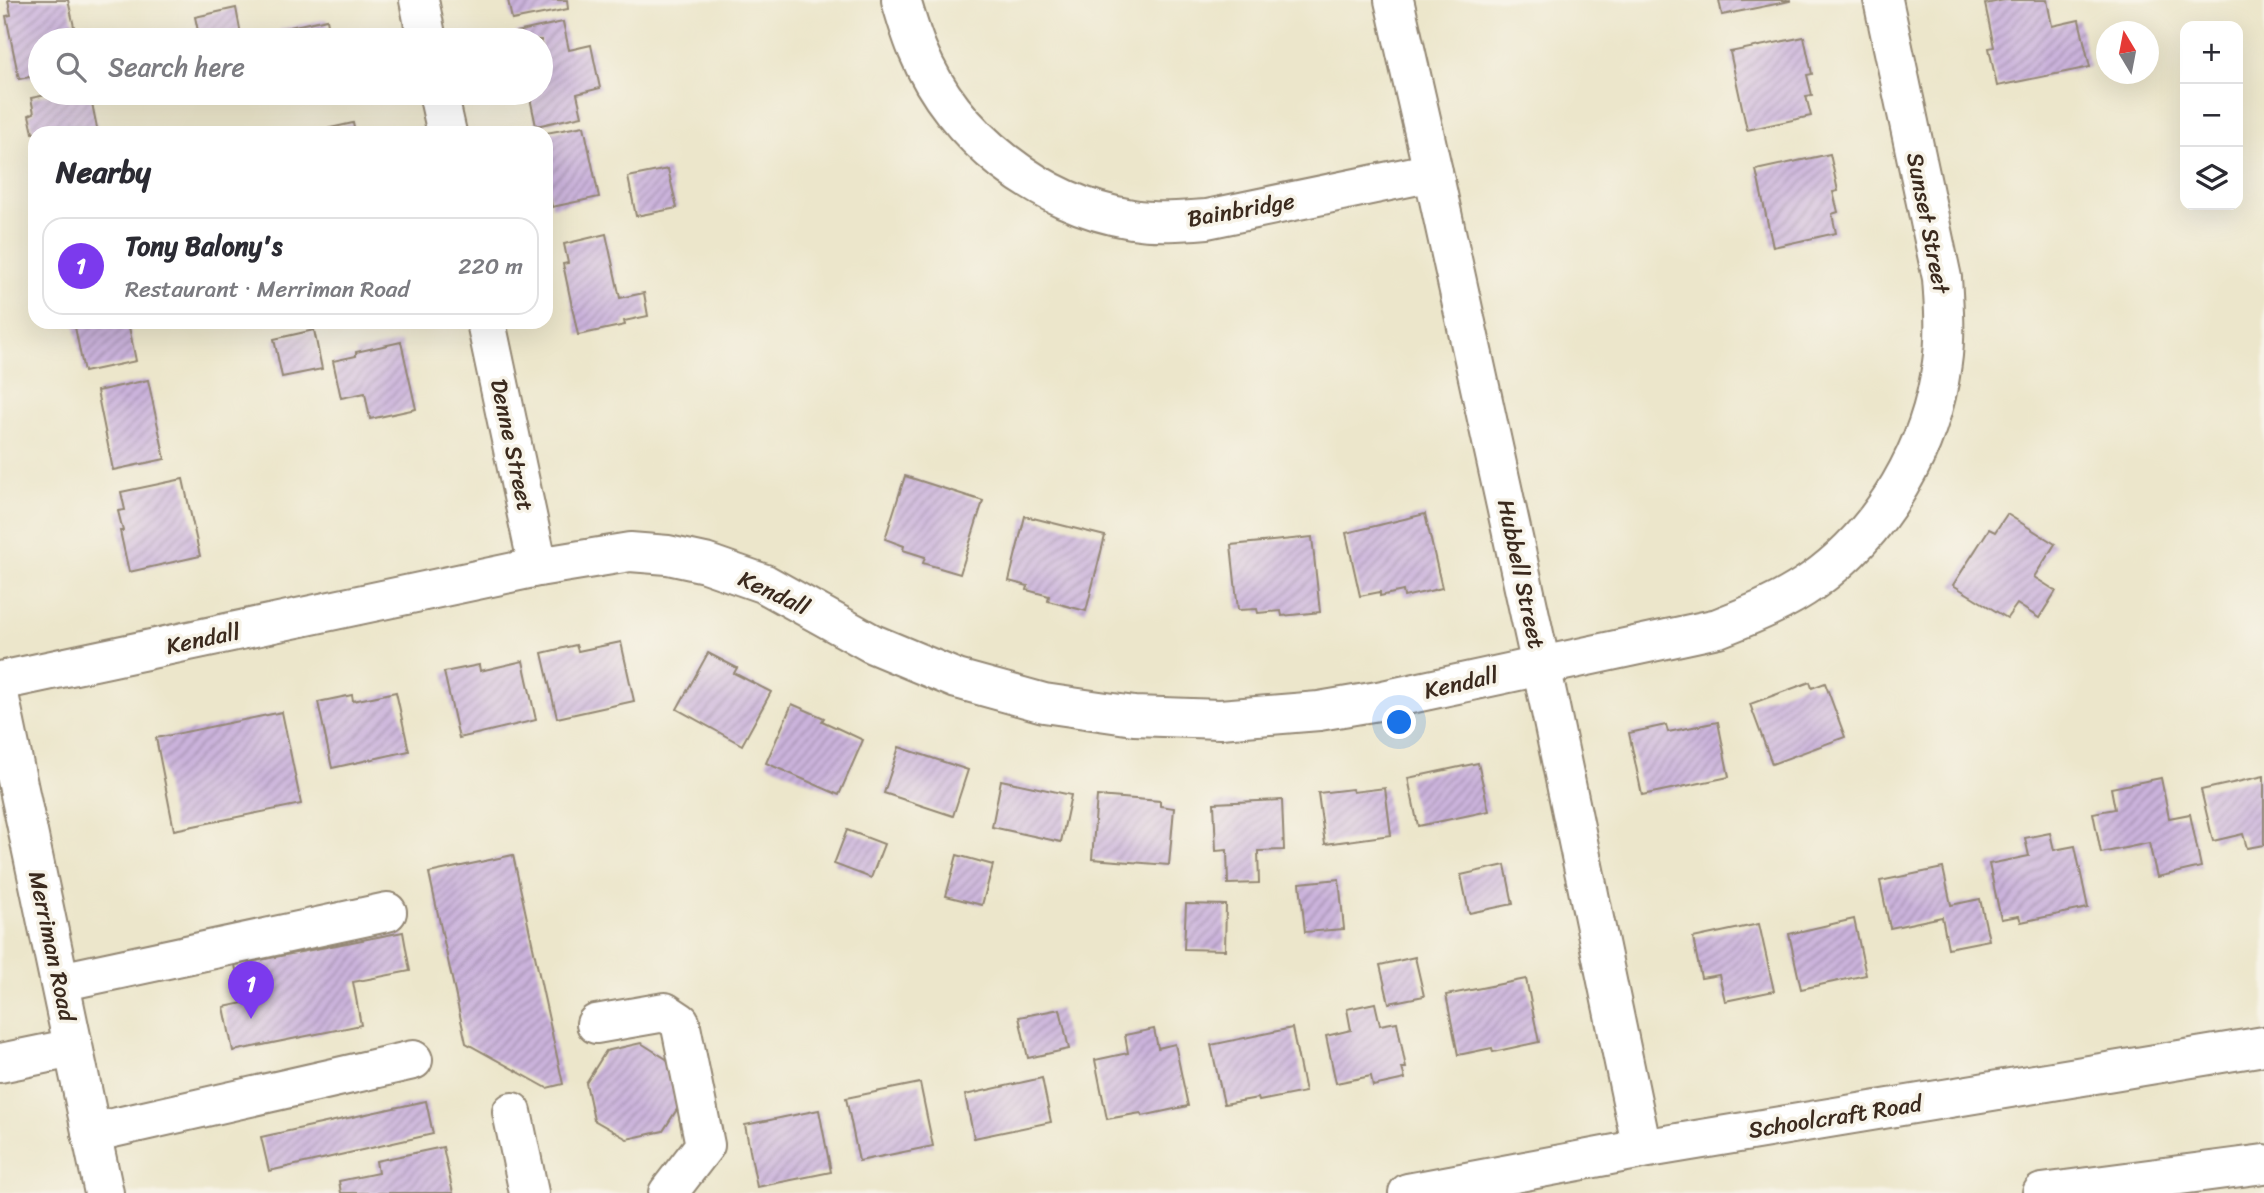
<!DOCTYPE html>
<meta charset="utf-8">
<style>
:root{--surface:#fff;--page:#f2f2f3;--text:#2b2b33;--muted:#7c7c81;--line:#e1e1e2;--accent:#7c3aed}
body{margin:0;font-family:Sriracha,sans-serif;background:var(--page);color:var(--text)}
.controls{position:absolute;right:21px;top:21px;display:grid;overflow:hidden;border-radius:14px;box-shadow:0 7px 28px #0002}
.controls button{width:63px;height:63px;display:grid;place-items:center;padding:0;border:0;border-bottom:2px solid var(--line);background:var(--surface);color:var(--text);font:35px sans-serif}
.compass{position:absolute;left:2096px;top:21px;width:63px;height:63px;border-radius:50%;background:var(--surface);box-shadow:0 7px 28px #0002;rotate:350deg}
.you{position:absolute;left:1400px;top:723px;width:24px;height:24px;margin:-18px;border:5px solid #fff;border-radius:50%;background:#1a73e8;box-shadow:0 0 0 10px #1a73e833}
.badge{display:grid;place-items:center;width:46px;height:46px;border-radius:50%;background:var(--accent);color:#fff;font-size:23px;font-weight:700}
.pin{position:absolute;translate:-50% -58px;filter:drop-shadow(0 2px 4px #0008)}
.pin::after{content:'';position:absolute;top:37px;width:24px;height:21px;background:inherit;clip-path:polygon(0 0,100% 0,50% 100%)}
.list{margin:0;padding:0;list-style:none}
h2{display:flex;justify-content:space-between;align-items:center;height:91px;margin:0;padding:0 28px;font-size:30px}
h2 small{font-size:23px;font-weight:400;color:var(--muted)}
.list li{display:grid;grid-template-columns:46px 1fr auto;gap:21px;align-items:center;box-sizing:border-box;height:98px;margin:0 14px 14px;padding:0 14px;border:2px solid var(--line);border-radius:21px}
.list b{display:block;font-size:26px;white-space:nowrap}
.list p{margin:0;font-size:23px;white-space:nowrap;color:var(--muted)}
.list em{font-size:23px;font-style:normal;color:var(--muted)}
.icon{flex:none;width:38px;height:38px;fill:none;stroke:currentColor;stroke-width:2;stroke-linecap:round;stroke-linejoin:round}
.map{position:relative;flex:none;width:2264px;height:1193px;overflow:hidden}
.search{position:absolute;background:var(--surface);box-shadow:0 7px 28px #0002;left:28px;top:28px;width:525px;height:77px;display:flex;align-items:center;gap:18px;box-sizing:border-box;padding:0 24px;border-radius:38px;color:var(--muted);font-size:26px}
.panel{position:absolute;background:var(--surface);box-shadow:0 7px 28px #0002;left:28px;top:126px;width:525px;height:203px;border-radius:21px}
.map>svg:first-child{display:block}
.building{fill:url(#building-hatch)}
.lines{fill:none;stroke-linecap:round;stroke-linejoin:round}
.minor-casing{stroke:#948874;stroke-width:42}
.major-casing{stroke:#948874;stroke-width:42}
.highway-casing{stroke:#948874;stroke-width:42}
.minor{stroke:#fff;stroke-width:38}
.major{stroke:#fff;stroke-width:38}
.highway{stroke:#fff;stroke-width:38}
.labels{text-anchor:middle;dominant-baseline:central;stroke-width:7;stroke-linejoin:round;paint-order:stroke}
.street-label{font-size:23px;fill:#3b2a1e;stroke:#f7f3e8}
</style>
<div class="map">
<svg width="2264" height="1193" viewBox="0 0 2264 1193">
<defs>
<pattern id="building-hatch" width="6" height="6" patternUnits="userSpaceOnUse" patternTransform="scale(1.75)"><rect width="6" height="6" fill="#cbb3dc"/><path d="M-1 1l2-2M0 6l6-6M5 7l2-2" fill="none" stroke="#a692b2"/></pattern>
</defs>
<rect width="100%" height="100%" fill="#f7f3e8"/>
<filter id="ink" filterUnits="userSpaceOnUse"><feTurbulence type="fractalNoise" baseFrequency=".0143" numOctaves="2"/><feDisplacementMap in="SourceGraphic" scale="14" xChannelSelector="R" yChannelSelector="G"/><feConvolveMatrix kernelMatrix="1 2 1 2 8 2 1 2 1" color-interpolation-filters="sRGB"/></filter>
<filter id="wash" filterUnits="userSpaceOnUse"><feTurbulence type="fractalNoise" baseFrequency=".00686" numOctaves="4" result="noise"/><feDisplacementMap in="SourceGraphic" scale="28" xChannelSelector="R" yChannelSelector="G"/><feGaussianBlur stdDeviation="1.57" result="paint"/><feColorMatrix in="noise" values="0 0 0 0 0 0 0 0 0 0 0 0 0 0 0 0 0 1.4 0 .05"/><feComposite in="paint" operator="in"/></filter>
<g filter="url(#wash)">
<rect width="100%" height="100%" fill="#ece6cb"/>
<g id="blocks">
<g class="building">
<polygon points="8,0 68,0 77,40 40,40 40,75 19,79 6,16 11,15"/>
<polygon points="508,0 567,0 568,9 512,20"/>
<polygon points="1719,0 1790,0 1790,1 1722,15"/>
<polygon points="2004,0 2047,0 2052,26 2079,20 2090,67 1997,86 1989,48 1994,47 1985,4"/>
<polygon points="236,8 242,40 200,40 195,17"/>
<polygon points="327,19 331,40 282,40 280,29"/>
<polygon points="563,22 569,50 591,45 600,88 577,94 582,116 536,126 529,93 541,93 541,40 518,40 516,32"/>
<polygon points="1804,37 1812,74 1807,75 1812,95 1806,96 1811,116 1747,130 1730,52"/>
<polygon points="56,93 90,93 98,133 33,133 29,115 34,113 31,98"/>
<polygon points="294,93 325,93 325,94 295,100"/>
<polygon points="353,123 355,133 312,133 312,132"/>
<polygon points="584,126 599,197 552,207 546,177 546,133"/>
<polygon points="1830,154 1838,191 1833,192 1838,212 1832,214 1836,233 1773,247 1756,170"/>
<polygon points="668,169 677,208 636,216 628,177"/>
<polygon points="606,234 620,298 644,293 648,316 624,321 625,325 578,335 563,264 568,263 564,244"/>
<polygon points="74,322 128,322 136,361 84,372"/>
<polygon points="314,330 322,369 282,377 274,339"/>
<polygon points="401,342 416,409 370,419 365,393 341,398 333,361 356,356 356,352"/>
<polygon points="148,380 165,459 113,470 97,391"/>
<polygon points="905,476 983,501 960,574 923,563 925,557 903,550 904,546 885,539"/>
<polygon points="183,479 200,556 129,572 120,531 123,531 118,511 125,510 121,492"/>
<polygon points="1425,514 1442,588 1404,597 1403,591 1380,596 1380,592 1360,596 1346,533"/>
<polygon points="2007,514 2055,544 2034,577 2056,591 2039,618 2017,604 2007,618 1953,585 1989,529 1995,532"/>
<polygon points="1025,516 1105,536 1086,611 1048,601 1049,596 1027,590 1028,586 1009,581"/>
<polygon points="1312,537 1320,612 1282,616 1281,611 1258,613 1257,609 1238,610 1231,545"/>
<polygon points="621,642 634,701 557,718 542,653 576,645 578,651"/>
<polygon points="708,653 737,668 734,673 771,692 742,745 677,709"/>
<polygon points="523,661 536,720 459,738 444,672 479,665 480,671"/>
<polygon points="1810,682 1812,688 1825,683 1845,737 1772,764 1750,704"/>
<polygon points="396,692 409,751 332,768 318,702 352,695 353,701"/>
<polygon points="792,704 824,718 822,721 863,740 839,795 766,763"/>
<polygon points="282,712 301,804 174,830 156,738"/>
<polygon points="1718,722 1729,777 1642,795 1629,733 1666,725 1668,732"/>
<polygon points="899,747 968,770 953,816 884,793"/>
<polygon points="1478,763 1489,811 1418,826 1408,778"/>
<polygon points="2264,776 2264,845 2247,848 2243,834 2213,841 2201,790"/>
<polygon points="2161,778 2169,818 2190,814 2201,867 2157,877 2149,843 2101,853 2093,813 2115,809 2111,788"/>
<polygon points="1001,780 1071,795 1061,842 992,827"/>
<polygon points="1385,788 1391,835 1325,844 1318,793 1352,789 1353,792"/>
<polygon points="1097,796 1160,801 1160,806 1174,808 1169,865 1092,859"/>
<polygon points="1282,800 1284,850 1258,851 1259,883 1228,884 1227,850 1216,851 1214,803"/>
<polygon points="847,830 884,844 871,878 834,864"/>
<polygon points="2050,833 2054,850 2075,846 2088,908 2021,922 2019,916 2001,919 1989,864 2029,856 2025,838"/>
<polygon points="513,855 563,1084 547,1088 466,1043 429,873"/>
<polygon points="957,855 993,865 982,905 946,896"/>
<polygon points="1505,865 1513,904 1469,913 1461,875"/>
<polygon points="1943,868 1951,905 1980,899 1989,940 1948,948 1942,917 1890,928 1880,881"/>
<polygon points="1339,879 1344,929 1305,932 1300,883"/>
<polygon points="1186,904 1226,905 1225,950 1184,949"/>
<polygon points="1854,919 1866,975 1801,989 1789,934"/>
<polygon points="1759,924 1774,991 1725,1001 1719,975 1701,978 1693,938"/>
<polygon points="403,932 410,971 353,982 361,1025 233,1051 224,1007 243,1003 235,965"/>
<polygon points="1415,957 1424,996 1389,1003 1380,965"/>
<polygon points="1526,979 1539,1042 1493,1052 1492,1048 1458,1055 1446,995"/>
<polygon points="1375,1003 1380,1025 1397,1022 1406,1068 1402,1068 1405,1079 1373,1086 1371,1076 1336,1083 1326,1036 1351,1030 1347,1009"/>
<polygon points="1060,1009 1069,1049 1028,1058 1019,1017"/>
<polygon points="1292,1028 1305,1092 1259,1101 1258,1098 1224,1104 1211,1045"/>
<polygon points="1154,1029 1158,1048 1175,1044 1188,1106 1142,1116 1141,1113 1107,1119 1095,1060 1128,1053 1125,1035"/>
<polygon points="641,1043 674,1064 683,1100 663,1131 627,1139 594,1120 586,1083 606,1051"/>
<polygon points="1042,1078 1051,1122 974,1138 965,1095"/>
<polygon points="920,1083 933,1146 859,1161 846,1098"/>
<polygon points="426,1101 433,1134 269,1171 261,1137"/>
<polygon points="819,1110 831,1172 757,1187 745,1125"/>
<polygon points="443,1147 453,1193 341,1193 339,1181 378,1173 376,1161"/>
</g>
</g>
</g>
<g filter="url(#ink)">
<use href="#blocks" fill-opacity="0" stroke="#948874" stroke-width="2"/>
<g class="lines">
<defs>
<g id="minor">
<polyline points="419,0 427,40"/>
<path d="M901,0c5,17 10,35 17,51 35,85 123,154 214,168 24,4 50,2 75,0l226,-47"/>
<polyline points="1394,0 1433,172 1550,707 1642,1149"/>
<polyline points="438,93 447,133"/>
<polyline points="486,322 538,567"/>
<path d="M0,681l538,-114 92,-15 38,3 37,8 60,21 108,60 84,35 87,24 90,13 86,3 99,-8 59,-10 340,-73c33,-13 66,-26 95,-47 70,-50 118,-133 129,-218 4,-28 2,-57 0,-85l-59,-278"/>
<polyline points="60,982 387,912"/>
<polyline points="596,1024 665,1012 680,1022 705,1145 668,1193"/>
<polyline points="0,1063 73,1048"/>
<polyline points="512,1112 529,1193"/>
<polyline points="91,1133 413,1060"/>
</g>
<g id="major">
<polyline points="0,699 104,1193"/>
<polyline points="1408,1193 1642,1149 2264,1046"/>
</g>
<polyline id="highway" points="2042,1193 2264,1164"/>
</defs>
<use href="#minor" class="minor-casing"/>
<use href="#major" class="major-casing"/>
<use href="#highway" class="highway-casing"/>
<use href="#minor" class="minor"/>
<use href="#major" class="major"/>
<use href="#highway" class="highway"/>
</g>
</g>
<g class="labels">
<g class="street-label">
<text transform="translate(1241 210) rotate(-10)">Bainbridge</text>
<text transform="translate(1928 223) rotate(79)">Sunset Street</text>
<text transform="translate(512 445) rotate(78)">Denne Street</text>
<text transform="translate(1521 574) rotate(78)">Hubbell Street</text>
<text transform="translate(774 593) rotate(25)">Kendall</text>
<text transform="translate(203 639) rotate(-12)">Kendall</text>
<text transform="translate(1461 683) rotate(-13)">Kendall</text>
<text transform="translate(52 946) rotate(78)">Merriman Road</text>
<text transform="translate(1835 1117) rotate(-9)">Schoolcraft Road</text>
</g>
</g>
</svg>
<div class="controls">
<button>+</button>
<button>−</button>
<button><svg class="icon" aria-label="layers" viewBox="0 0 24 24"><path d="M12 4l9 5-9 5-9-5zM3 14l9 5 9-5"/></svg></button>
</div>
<svg class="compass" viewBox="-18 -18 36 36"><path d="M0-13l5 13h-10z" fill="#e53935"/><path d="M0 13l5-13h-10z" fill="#7c7c81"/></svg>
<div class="you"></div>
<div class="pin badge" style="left:251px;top:1019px">1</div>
<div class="search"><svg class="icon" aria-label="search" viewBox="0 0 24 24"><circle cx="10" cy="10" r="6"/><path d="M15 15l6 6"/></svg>Search here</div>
<section class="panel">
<h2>Nearby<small></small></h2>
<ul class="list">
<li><span class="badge">1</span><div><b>Tony Balony's</b><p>Restaurant · Merriman Road</p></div><em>220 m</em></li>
</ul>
</section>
</div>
